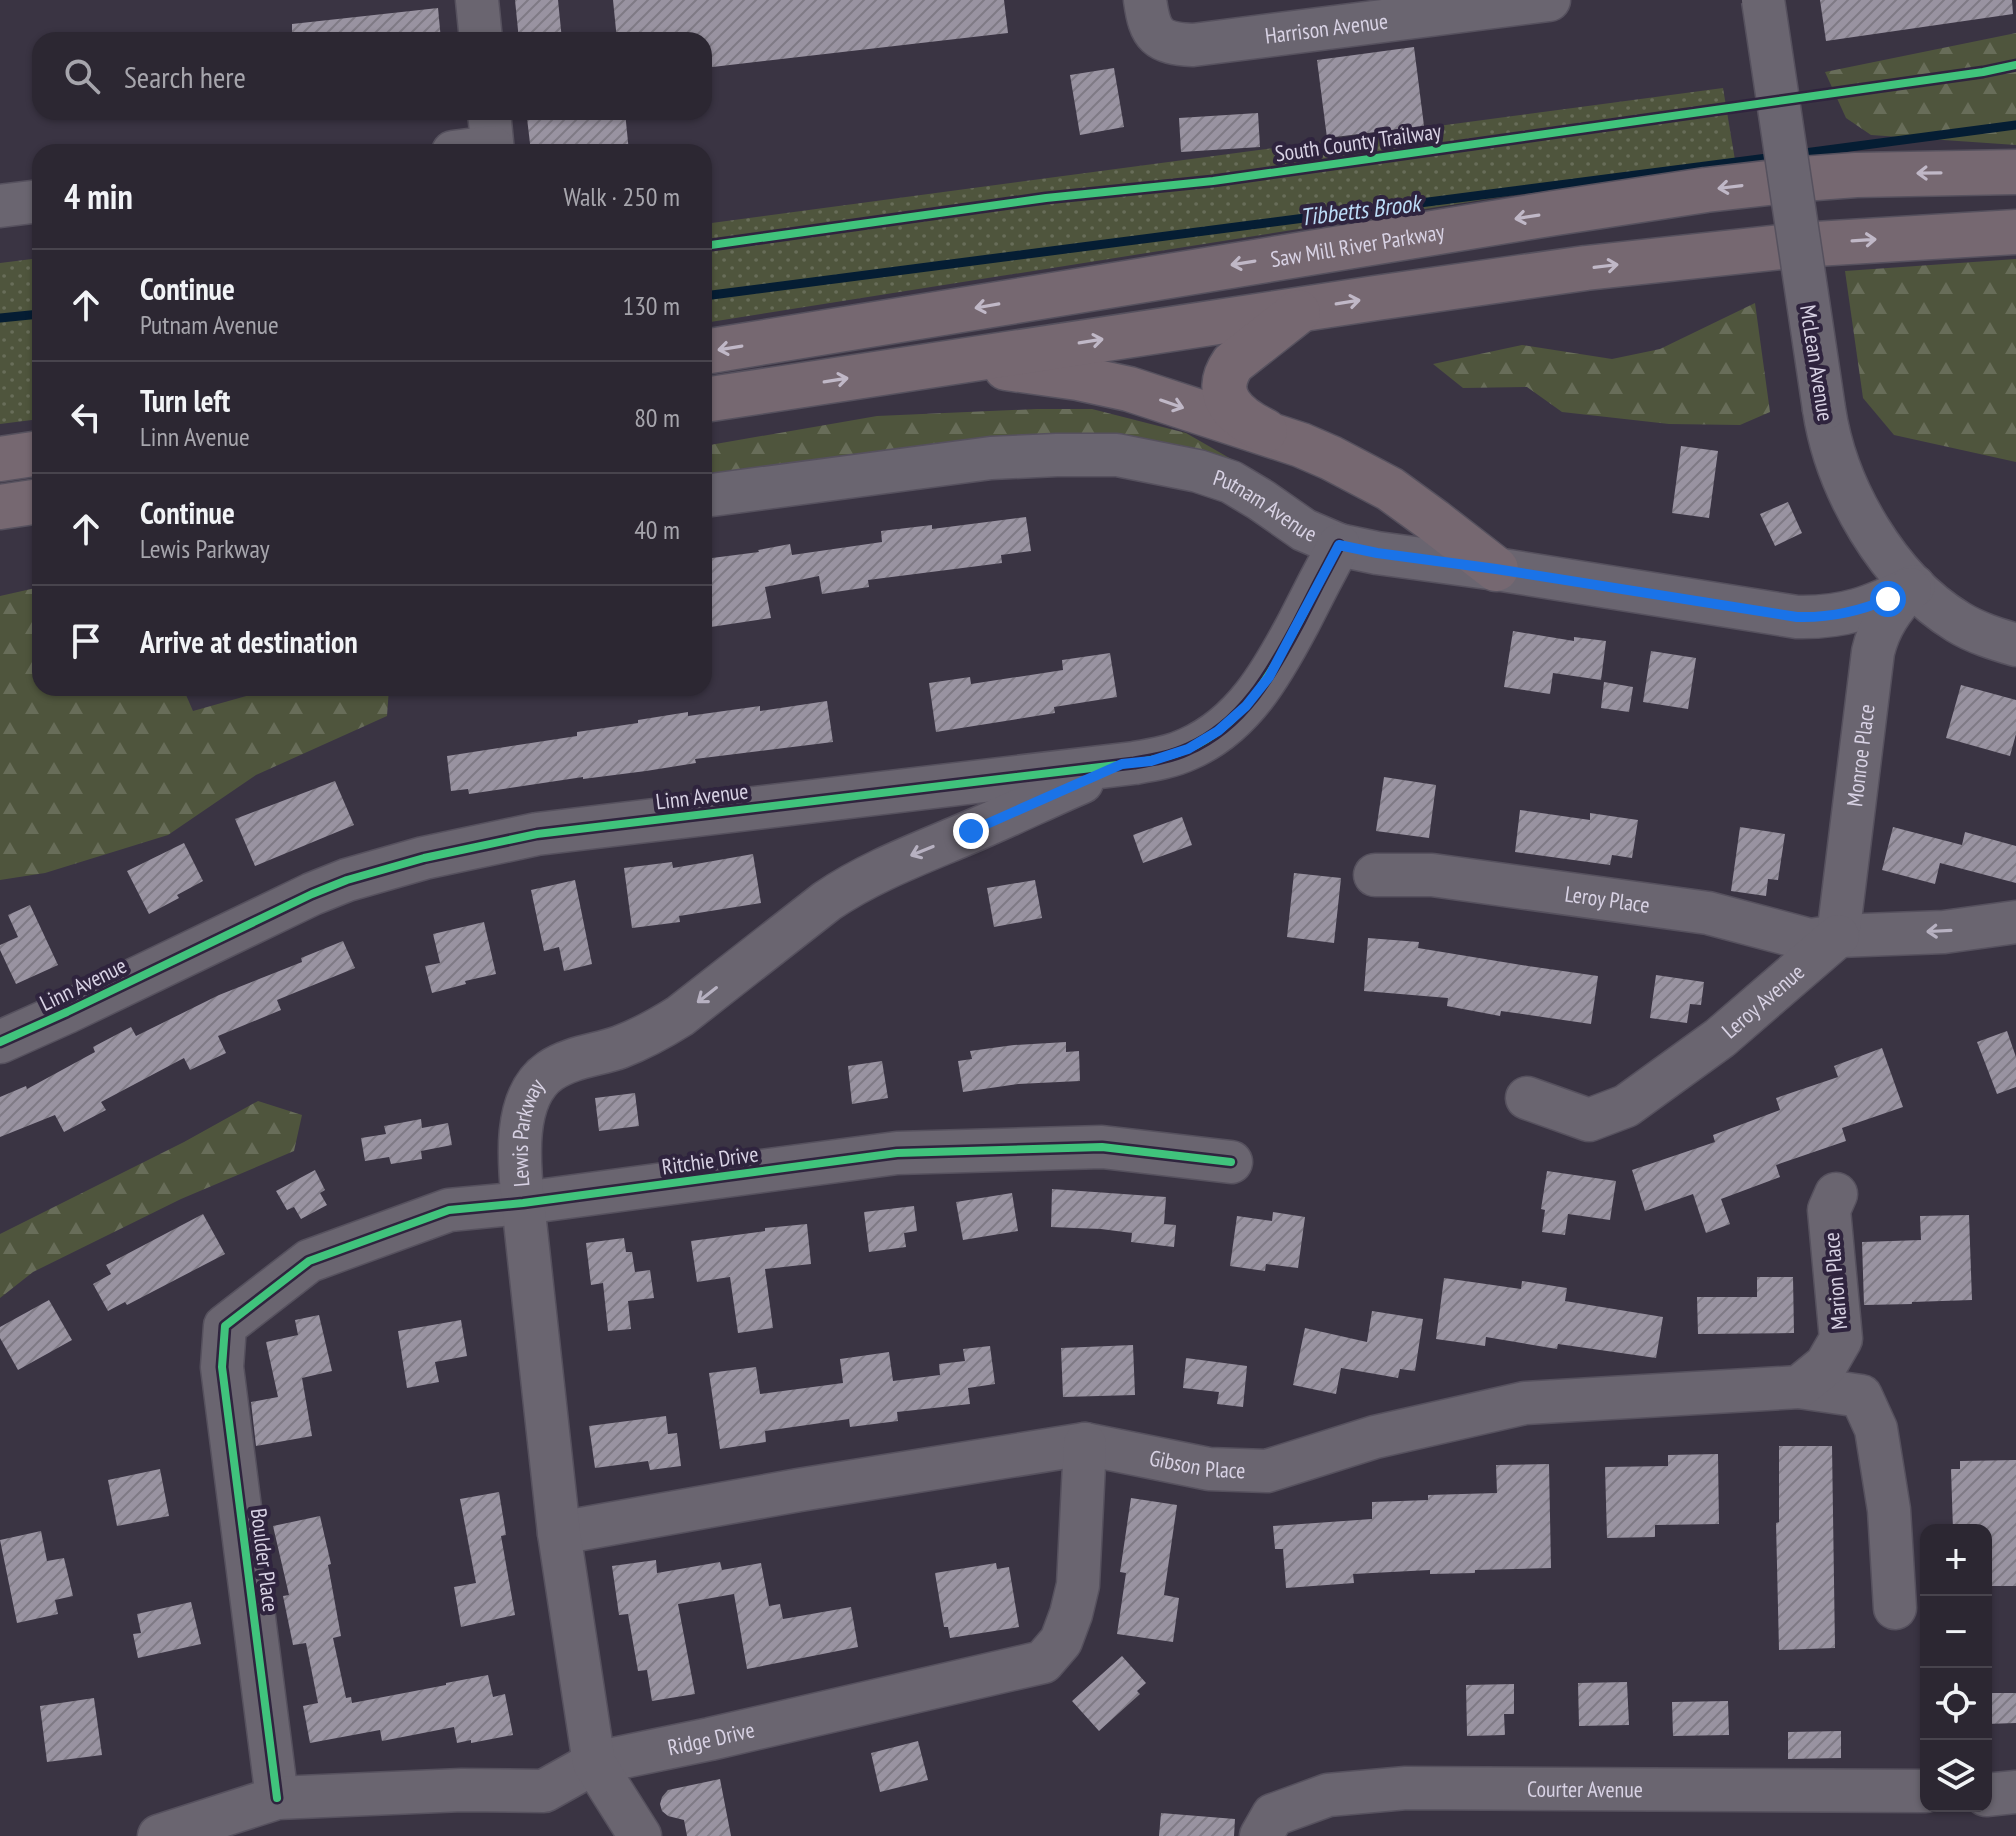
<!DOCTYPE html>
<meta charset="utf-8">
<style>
:root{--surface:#2c2732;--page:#38333e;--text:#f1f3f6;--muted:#a6a5ac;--line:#48444d}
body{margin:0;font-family:"PT Sans Narrow",sans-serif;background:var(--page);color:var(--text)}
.controls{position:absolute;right:24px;bottom:24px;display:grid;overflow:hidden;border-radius:16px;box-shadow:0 2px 6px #0004}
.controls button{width:72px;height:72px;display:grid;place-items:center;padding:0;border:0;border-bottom:2px solid var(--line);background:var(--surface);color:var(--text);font:40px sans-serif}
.stop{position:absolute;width:24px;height:24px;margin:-18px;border:6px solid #1a73e8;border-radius:50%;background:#fff}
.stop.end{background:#1a73e8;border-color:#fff;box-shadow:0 2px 8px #0008}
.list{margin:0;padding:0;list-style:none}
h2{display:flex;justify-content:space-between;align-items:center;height:104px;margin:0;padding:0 32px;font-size:34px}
h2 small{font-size:26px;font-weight:400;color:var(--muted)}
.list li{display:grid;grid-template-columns:52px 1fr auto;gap:24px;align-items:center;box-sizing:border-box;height:112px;padding:0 32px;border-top:2px solid var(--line)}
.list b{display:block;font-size:30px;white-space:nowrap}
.list p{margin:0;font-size:26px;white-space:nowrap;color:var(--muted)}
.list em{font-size:26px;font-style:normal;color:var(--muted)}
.icon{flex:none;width:44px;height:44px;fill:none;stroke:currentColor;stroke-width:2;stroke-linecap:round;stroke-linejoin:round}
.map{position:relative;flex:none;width:2016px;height:1836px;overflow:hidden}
.search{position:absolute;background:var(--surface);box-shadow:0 2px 6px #0004;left:32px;top:32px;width:680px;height:88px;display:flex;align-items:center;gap:20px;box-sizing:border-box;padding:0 28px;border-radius:24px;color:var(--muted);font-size:30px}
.panel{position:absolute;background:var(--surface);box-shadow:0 2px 6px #0004;left:32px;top:144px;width:680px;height:552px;border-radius:24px}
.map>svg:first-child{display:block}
.forest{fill:url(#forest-firs)}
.park{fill:url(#park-dots)}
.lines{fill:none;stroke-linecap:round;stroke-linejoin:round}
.stream{stroke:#051d33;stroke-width:9}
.building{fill:url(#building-hatch)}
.minor-casing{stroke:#56515e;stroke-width:45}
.highway-casing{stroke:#56515e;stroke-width:47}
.minor{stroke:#6a6570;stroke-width:42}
.highway{stroke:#766871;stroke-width:44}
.minor-bridge-casing{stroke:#56515e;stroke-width:45;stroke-linecap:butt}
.minor-bridge{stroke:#6a6570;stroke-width:42}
.cycleway-casing{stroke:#2f243e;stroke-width:13}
.cycleway{stroke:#40c37c;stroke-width:8}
.oneway{stroke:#c0b8c7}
.oneway2{stroke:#b7b1c1}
.route{stroke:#1a73e8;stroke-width:10}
.labels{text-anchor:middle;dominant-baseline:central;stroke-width:8;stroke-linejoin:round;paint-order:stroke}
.street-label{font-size:22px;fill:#d8d2e4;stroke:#2f243e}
.water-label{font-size:24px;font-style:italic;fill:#bcdcf7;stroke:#2f243e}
</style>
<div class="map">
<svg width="2016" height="1836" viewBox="0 0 2016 1836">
<defs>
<pattern id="forest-firs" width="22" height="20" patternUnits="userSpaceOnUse" patternTransform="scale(2)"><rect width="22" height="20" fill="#4f553d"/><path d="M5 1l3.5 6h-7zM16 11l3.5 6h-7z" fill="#686d59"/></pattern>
<pattern id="park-dots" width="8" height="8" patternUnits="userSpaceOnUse" patternTransform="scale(2)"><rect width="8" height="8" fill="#4f553d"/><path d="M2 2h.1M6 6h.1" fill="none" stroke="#686d59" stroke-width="1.8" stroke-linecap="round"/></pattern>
<pattern id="building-hatch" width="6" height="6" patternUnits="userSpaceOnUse" patternTransform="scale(2)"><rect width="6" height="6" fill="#9993a1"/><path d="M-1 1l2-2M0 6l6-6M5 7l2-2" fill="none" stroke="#7f7a85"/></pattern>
</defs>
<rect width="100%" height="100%" fill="#3a3443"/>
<g class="forest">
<polygon points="2016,33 2016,145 1871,135 1846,118 1825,72"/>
<polygon points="2016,259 2016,462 1894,435 1863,398 1845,271"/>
<polygon points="1755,303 1770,412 1740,425 1669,424 1562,412 1527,387 1463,388 1433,364 1522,345 1612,359 1660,349"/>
<polygon points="1037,409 1092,409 1186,433 1285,490 1219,463 1105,433 937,443 704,478 704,446 877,416"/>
<polygon points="40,587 40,688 183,688 193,711 275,688 389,688 387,716 256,775 168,835 45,873 0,880 0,596"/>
<polygon points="258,1101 302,1115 294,1151 181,1199 33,1272 0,1298 0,1234 184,1142"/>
</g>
<g class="park">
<polygon points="1723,88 1735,160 704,323 704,224"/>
<polygon points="40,258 40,419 0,424 0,263"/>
</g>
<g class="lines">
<g class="stream">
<polyline points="1797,154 2016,125"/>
<polyline points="704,296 1775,157"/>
<polyline points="0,318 40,314"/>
</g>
</g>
<g class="building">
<polygon points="515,0 558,0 562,40 519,40"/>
<polygon points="613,0 1004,0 1008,33 704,68 704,40 617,40"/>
<polygon points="1820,0 2012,0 2013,14 1826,41"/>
<polygon points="438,8 441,40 292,40 292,24"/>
<polygon points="1414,47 1424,126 1327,138 1317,60"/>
<polygon points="1114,68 1124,127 1080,135 1070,75"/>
<polygon points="582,112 625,112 629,152 531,152 527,118"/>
<polygon points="1258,113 1260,147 1181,152 1179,118"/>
<polygon points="1681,446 1718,451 1709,518 1672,513"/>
<polygon points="1788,502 1802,533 1775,546 1760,514"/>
<polygon points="1026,517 1031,551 1001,555 1002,563 868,580 869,587 822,594 819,576 765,587 771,618 704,628 704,559 759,552 758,550 790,544 792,555 882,542 881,531 932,525 932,529"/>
<polygon points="1513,631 1574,641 1574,637 1606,641 1601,680 1553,673 1550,694 1504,687"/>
<polygon points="1651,651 1696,658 1688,709 1643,702"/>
<polygon points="1110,653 1117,697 1054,707 1055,713 936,732 929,683 970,677 971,684 1063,670 1062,660"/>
<polygon points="1604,682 1633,687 1629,712 1601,708"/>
<polygon points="1961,685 2016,700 2016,734 2010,756 1946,738"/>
<polygon points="827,701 833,742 695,759 696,763 646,771 583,779 583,777 469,794 468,789 451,791 447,756 577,736 577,732 638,723 638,720 688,712 688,716 760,706 760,711"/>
<polygon points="1384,777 1436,785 1429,838 1376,831"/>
<polygon points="335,781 354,825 255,866 235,819"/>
<polygon points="1520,810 1590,820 1590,813 1638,820 1632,858 1612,855 1610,865 1515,852"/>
<polygon points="1182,817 1192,845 1143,863 1133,835"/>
<polygon points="1740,827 1785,834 1778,880 1768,879 1766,896 1731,891"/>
<polygon points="1893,827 1962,845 1965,832 2016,846 2016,883 1940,863 1935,884 1882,870"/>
<polygon points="184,843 203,881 177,895 179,898 149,914 127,871"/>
<polygon points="753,854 761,903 679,916 680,922 632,928 624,868 672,862 673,868"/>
<polygon points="1294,873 1341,878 1334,943 1287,937"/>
<polygon points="575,880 592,964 564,971 559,947 544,951 531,890"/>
<polygon points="1035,880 1042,918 994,927 987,888"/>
<polygon points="30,905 58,965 16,984 0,950 0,945 18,937 8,915"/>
<polygon points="484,922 496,974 465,981 466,984 432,993 425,966 440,963 433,934"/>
<polygon points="1368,938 1419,942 1418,948 1528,966 1598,976 1591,1024 1501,1011 1500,1016 1447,1006 1448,998 1364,991"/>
<polygon points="343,941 355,968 277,1000 281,1010 218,1036 226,1053 190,1070 184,1058 101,1102 106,1110 64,1132 55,1115 0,1137 0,1097 26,1086 27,1089 95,1052 93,1047 131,1027 136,1036 219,995 302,962 301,958"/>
<polygon points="1656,975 1704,982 1701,1005 1690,1004 1687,1023 1650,1018"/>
<polygon points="2007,1031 2016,1057 2016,1087 1997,1094 1977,1042"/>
<polygon points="1066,1042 1066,1052 1079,1051 1080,1081 1018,1084 963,1092 958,1061 972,1059 970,1051 1014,1045"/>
<polygon points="1882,1048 1903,1107 1842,1128 1846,1141 1776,1165 1780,1177 1721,1199 1730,1224 1706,1233 1693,1194 1645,1211 1632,1170 1715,1142 1713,1135 1780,1110 1776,1098 1838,1077 1834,1066"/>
<polygon points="882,1061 888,1098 852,1104 848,1066"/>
<polygon points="635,1093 639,1126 599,1131 595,1098"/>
<polygon points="421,1119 422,1128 448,1123 452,1145 421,1151 422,1159 391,1164 389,1157 365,1161 361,1138 386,1134 384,1126"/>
<polygon points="315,1170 325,1190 320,1193 327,1205 301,1219 294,1207 287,1210 276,1191"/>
<polygon points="1547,1171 1616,1181 1610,1220 1568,1214 1565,1235 1542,1232 1545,1210 1541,1209"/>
<polygon points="1052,1189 1166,1197 1164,1224 1176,1225 1174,1247 1131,1242 1132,1233 1101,1229 1051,1227"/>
<polygon points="1012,1193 1018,1231 963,1240 956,1202"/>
<polygon points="914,1206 917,1231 904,1233 906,1247 869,1252 864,1212"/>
<polygon points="1273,1212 1305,1217 1298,1268 1266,1264 1265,1271 1230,1266 1237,1216 1272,1221"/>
<polygon points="203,1214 225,1254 127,1305 125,1302 108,1311 93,1284 111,1274 106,1265"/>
<polygon points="1969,1215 1972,1300 1912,1302 1912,1304 1864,1305 1862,1242 1921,1240 1920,1216"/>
<polygon points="807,1224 811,1264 765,1269 773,1328 738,1333 730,1277 697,1282 691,1241 765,1231 765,1228"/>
<polygon points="624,1238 626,1252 632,1252 635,1272 650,1270 654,1298 628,1301 631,1329 608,1331 603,1283 591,1285 586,1243"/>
<polygon points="1757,1277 1793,1277 1794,1333 1698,1334 1697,1297 1757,1297"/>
<polygon points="1444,1278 1521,1289 1522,1281 1567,1288 1565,1301 1663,1317 1656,1358 1558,1344 1557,1349 1486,1337 1485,1346 1436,1339"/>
<polygon points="49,1300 72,1340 18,1370 0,1338 0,1327"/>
<polygon points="1372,1311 1423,1319 1415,1371 1400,1369 1398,1378 1341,1368 1336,1394 1293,1385 1305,1328 1367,1342"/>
<polygon points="319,1315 332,1371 302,1378 312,1436 256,1446 251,1402 278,1397 266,1342 298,1335 295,1320"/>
<polygon points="461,1320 467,1356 435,1362 439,1382 407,1388 398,1331"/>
<polygon points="1133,1345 1135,1395 1063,1397 1061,1348"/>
<polygon points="990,1346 995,1384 968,1388 970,1404 897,1412 898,1421 850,1427 849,1419 765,1431 766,1442 720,1449 709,1373 756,1367 760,1394 843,1383 840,1359 889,1352 893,1381 940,1375 939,1364 965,1361 963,1349"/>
<polygon points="1186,1358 1247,1366 1243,1407 1217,1404 1219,1392 1183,1388"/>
<polygon points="666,1416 668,1434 677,1433 681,1466 650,1470 648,1461 595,1468 589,1426"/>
<polygon points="1779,1446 1832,1446 1835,1648 1779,1650 1776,1523 1779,1522"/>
<polygon points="1718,1454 1719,1524 1655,1525 1655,1537 1607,1538 1605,1467 1668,1466 1668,1455"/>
<polygon points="2016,1460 2016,1586 1986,1586 1986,1530 1953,1530 1951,1469 1960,1469 1960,1461"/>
<polygon points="1549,1464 1551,1568 1475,1570 1475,1573 1430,1574 1430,1570 1353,1574 1354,1583 1286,1588 1283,1549 1275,1549 1273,1526 1372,1519 1372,1502 1428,1500 1428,1495 1497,1493 1496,1465"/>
<polygon points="160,1469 169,1516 117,1526 108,1480"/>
<polygon points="499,1492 506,1535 501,1536 515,1615 461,1627 454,1587 476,1583 460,1499"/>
<polygon points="1131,1498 1177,1505 1164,1595 1179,1598 1173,1642 1117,1634 1126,1573 1120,1572"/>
<polygon points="320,1516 331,1564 328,1565 341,1636 333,1638 346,1698 351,1697 352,1703 446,1685 446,1683 488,1675 493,1697 505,1694 513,1735 471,1743 471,1740 457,1743 454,1727 382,1741 380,1730 310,1743 303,1706 318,1703 306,1643 293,1645 283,1596 289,1595 273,1526"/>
<polygon points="41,1531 47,1561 64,1558 73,1596 55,1600 58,1614 17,1623 0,1540"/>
<polygon points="656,1560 657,1573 720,1562 722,1570 761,1563 769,1606 780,1604 783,1619 851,1607 858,1647 747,1669 734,1594 678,1604 695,1694 652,1701 647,1670 638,1671 628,1614 619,1615 612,1566"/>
<polygon points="996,1563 997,1569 1009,1567 1019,1627 950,1638 948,1627 944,1627 935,1573"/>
<polygon points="191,1602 201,1644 138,1658 133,1634 141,1633 137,1614"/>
<polygon points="1122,1656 1146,1683 1137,1691 1140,1694 1099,1731 1072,1701"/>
<polygon points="1627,1682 1629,1725 1579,1726 1578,1683"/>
<polygon points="1514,1684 1514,1714 1504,1714 1505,1735 1467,1736 1466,1685"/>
<polygon points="1986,1693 2016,1693 2016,1723 1986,1724"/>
<polygon points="94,1698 102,1755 47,1762 40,1706"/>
<polygon points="1728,1701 1729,1735 1673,1736 1672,1702"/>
<polygon points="1841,1731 1841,1758 1788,1759 1788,1732"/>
<polygon points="918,1741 928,1780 880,1792 871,1753"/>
<polygon points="720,1779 731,1836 687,1836 684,1820 668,1816 662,1811 660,1804 662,1797 668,1790"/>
<polygon points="1161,1813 1235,1819 1234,1836 1159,1836"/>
</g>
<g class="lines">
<defs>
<g id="minor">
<polyline points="477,0 481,40"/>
<path id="s1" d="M1145,0c5,36 12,43 48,45l356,-45"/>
<polyline points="489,112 493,152"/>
<polyline points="453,152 492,147"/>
<polyline points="0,206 40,201"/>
<path d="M1824,409c12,80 64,170 134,213 18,11 38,17 58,23"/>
<path id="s2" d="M704,496l287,-38 66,-3h60l81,16 33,11 30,18 43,30 35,15 38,8 119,16 301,48c48,1 75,-10 117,-31"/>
<path id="s3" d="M1375,875h57l276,38 102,27 28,-4 106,-4 72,-10"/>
<path id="s4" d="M1838,936l35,-284c6,-26 19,-44 37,-63"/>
<path d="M0,1042l67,-30 245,-118 35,-14 77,-22 113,-24 597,-71c18,-3 37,-6 54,-14 55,-24 84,-76 111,-127 13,-26 26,-51 40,-77"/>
<path id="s5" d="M1527,1098l62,22 37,-14 94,-68 118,-102"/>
<polyline points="1799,1387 1861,1396 1876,1429 1889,1510 1895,1608"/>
<path id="s6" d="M559,1533l240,-43 286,-46 124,25 58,2 108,-34 150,-34 274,-16 27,-22 15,-26 -12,-129 7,-16"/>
<polyline points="1986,1795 2016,1792"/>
<polyline points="277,1798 222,1367 225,1326 309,1261 449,1210 523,1203 897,1153 1102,1147 1231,1162"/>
<path id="s7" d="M159,1836l118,-38 185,-8 82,1 50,-28 116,-24 333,-77 18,-21 10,-27 7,-29 7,-141"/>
<path id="s8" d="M640,1836l-46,-73 -35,-230 -36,-330c-4,-39 -11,-106 27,-132 20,-14 48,-16 70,-24 21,-8 41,-19 60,-31l147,-115c44,-30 94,-48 143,-69 38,-16 75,-34 112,-50"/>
<path id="s9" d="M1261,1836l12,-21 55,-20 78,-7 520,3"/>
</g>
<g id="highway">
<path id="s10" d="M704,352l851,-139 151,-23 96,-11 54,-4 160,-3"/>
<polyline points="1006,368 1078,378 1129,389 1301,445 1331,458 1390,489 1434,521 1496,569"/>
<polyline points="704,400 1376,298 1586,268 1799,245 2016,232"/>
<path d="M1265,431c-28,-14 -55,-35 -32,-68l65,-51"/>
<polyline points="0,459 40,453"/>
<polyline points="0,507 40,501"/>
</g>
</defs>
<use href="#minor" class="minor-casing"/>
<use href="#highway" class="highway-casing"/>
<use href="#minor" class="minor"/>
<use href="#highway" class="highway"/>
<defs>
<polyline id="minor-bridge" points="1763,0 1824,409"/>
</defs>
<use href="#minor-bridge" class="minor-bridge-casing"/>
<use href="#minor-bridge" class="minor-bridge"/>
<defs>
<g id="cycleway">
<polyline points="704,246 1046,198 1213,181 1983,72 2016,65"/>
<path d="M0,1042l67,-30 245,-118 35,-14 77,-22 113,-24 597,-71c18,-3 37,-6 54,-14 55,-24 84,-76 111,-127 13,-26 26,-51 40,-77"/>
<polyline points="277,1798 222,1367 225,1326 309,1261 449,1210 523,1203 897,1153 1102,1147 1231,1162"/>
</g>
</defs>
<use href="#cycleway" class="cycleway-casing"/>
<use href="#cycleway" class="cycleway"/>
</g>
<defs><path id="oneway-shaft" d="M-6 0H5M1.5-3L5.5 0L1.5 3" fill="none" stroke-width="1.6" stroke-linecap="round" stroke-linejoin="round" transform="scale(2)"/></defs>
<g class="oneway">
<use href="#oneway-shaft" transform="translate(1929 173) rotate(179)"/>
<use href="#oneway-shaft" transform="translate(1730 187) rotate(173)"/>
<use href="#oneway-shaft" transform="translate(1527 217) rotate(171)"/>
<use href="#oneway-shaft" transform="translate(1864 240) rotate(-4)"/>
<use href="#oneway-shaft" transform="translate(1243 263) rotate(171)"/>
<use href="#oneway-shaft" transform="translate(1606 266) rotate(-7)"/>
<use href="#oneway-shaft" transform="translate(1348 302) rotate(-9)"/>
<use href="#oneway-shaft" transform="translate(987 306) rotate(170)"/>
<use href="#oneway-shaft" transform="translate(1091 341) rotate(-9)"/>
<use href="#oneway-shaft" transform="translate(730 348) rotate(171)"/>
<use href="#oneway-shaft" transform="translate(836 380) rotate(-9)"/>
<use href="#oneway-shaft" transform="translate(1172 404) rotate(19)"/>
</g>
<g class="oneway2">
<use href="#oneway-shaft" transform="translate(922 851) rotate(158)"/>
<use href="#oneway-shaft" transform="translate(1939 931) rotate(177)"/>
<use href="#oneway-shaft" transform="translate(707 995) rotate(142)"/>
</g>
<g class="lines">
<path class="route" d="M971,831l151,-67 29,-3 37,-12 30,-18 28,-25 23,-29 70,-132 38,8 119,16 301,48c33,1 61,-5 91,-18"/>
</g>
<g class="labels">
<g class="street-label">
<text stroke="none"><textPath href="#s1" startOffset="210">Harrison Avenue</textPath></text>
<text transform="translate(1358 142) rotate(-8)">South County Trailway</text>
<text stroke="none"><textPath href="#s10" startOffset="662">Saw Mill River Parkway</textPath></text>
<text transform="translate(1817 363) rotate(81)">McLean Avenue</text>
<text stroke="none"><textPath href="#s2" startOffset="574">Putnam Avenue</textPath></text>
<text stroke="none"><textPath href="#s4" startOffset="182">Monroe Place</textPath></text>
<text transform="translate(702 796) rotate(-7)">Linn Avenue</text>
<text stroke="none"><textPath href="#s3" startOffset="234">Leroy Place</textPath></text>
<text transform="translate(83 984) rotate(-26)">Linn Avenue</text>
<text stroke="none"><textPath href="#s5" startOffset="278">Leroy Avenue</textPath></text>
<text stroke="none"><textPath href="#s8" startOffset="722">Lewis Parkway</textPath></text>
<text transform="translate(710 1160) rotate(-8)">Ritchie Drive</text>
<text transform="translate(1835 1281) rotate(-95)">Marion Place</text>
<text stroke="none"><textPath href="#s6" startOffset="648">Gibson Place</textPath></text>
<text transform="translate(265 1560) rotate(83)">Boulder Place</text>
<text stroke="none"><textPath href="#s7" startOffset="568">Ridge Drive</textPath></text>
<text stroke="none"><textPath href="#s9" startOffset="340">Courter Avenue</textPath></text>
</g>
<g class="water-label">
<text transform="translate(1360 210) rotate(-7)">Tibbetts Brook</text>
</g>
</g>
</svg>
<div class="controls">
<button>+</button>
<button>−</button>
<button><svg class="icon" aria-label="locate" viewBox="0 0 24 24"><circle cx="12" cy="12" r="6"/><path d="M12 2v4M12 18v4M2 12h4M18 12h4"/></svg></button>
<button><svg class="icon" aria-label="layers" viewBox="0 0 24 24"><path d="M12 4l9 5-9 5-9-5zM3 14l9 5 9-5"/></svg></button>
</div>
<div class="stop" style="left:1888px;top:599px"></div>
<div class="stop end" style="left:971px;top:831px"></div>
<div class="search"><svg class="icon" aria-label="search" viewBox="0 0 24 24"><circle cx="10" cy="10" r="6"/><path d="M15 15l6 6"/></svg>Search here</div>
<section class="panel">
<h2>4 min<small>Walk · 250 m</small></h2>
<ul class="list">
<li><svg class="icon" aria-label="ahead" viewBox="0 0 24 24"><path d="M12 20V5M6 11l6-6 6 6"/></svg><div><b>Continue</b><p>Putnam Avenue</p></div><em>130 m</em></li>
<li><svg class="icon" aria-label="left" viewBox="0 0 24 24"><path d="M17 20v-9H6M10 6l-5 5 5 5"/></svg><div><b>Turn left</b><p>Linn Avenue</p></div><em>80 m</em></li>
<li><svg class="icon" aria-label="ahead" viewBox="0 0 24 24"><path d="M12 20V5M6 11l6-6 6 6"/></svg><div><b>Continue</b><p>Lewis Parkway</p></div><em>40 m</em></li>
<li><svg class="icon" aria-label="arrive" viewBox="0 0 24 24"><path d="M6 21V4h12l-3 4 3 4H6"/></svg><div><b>Arrive at destination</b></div></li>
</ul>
</section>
</div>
